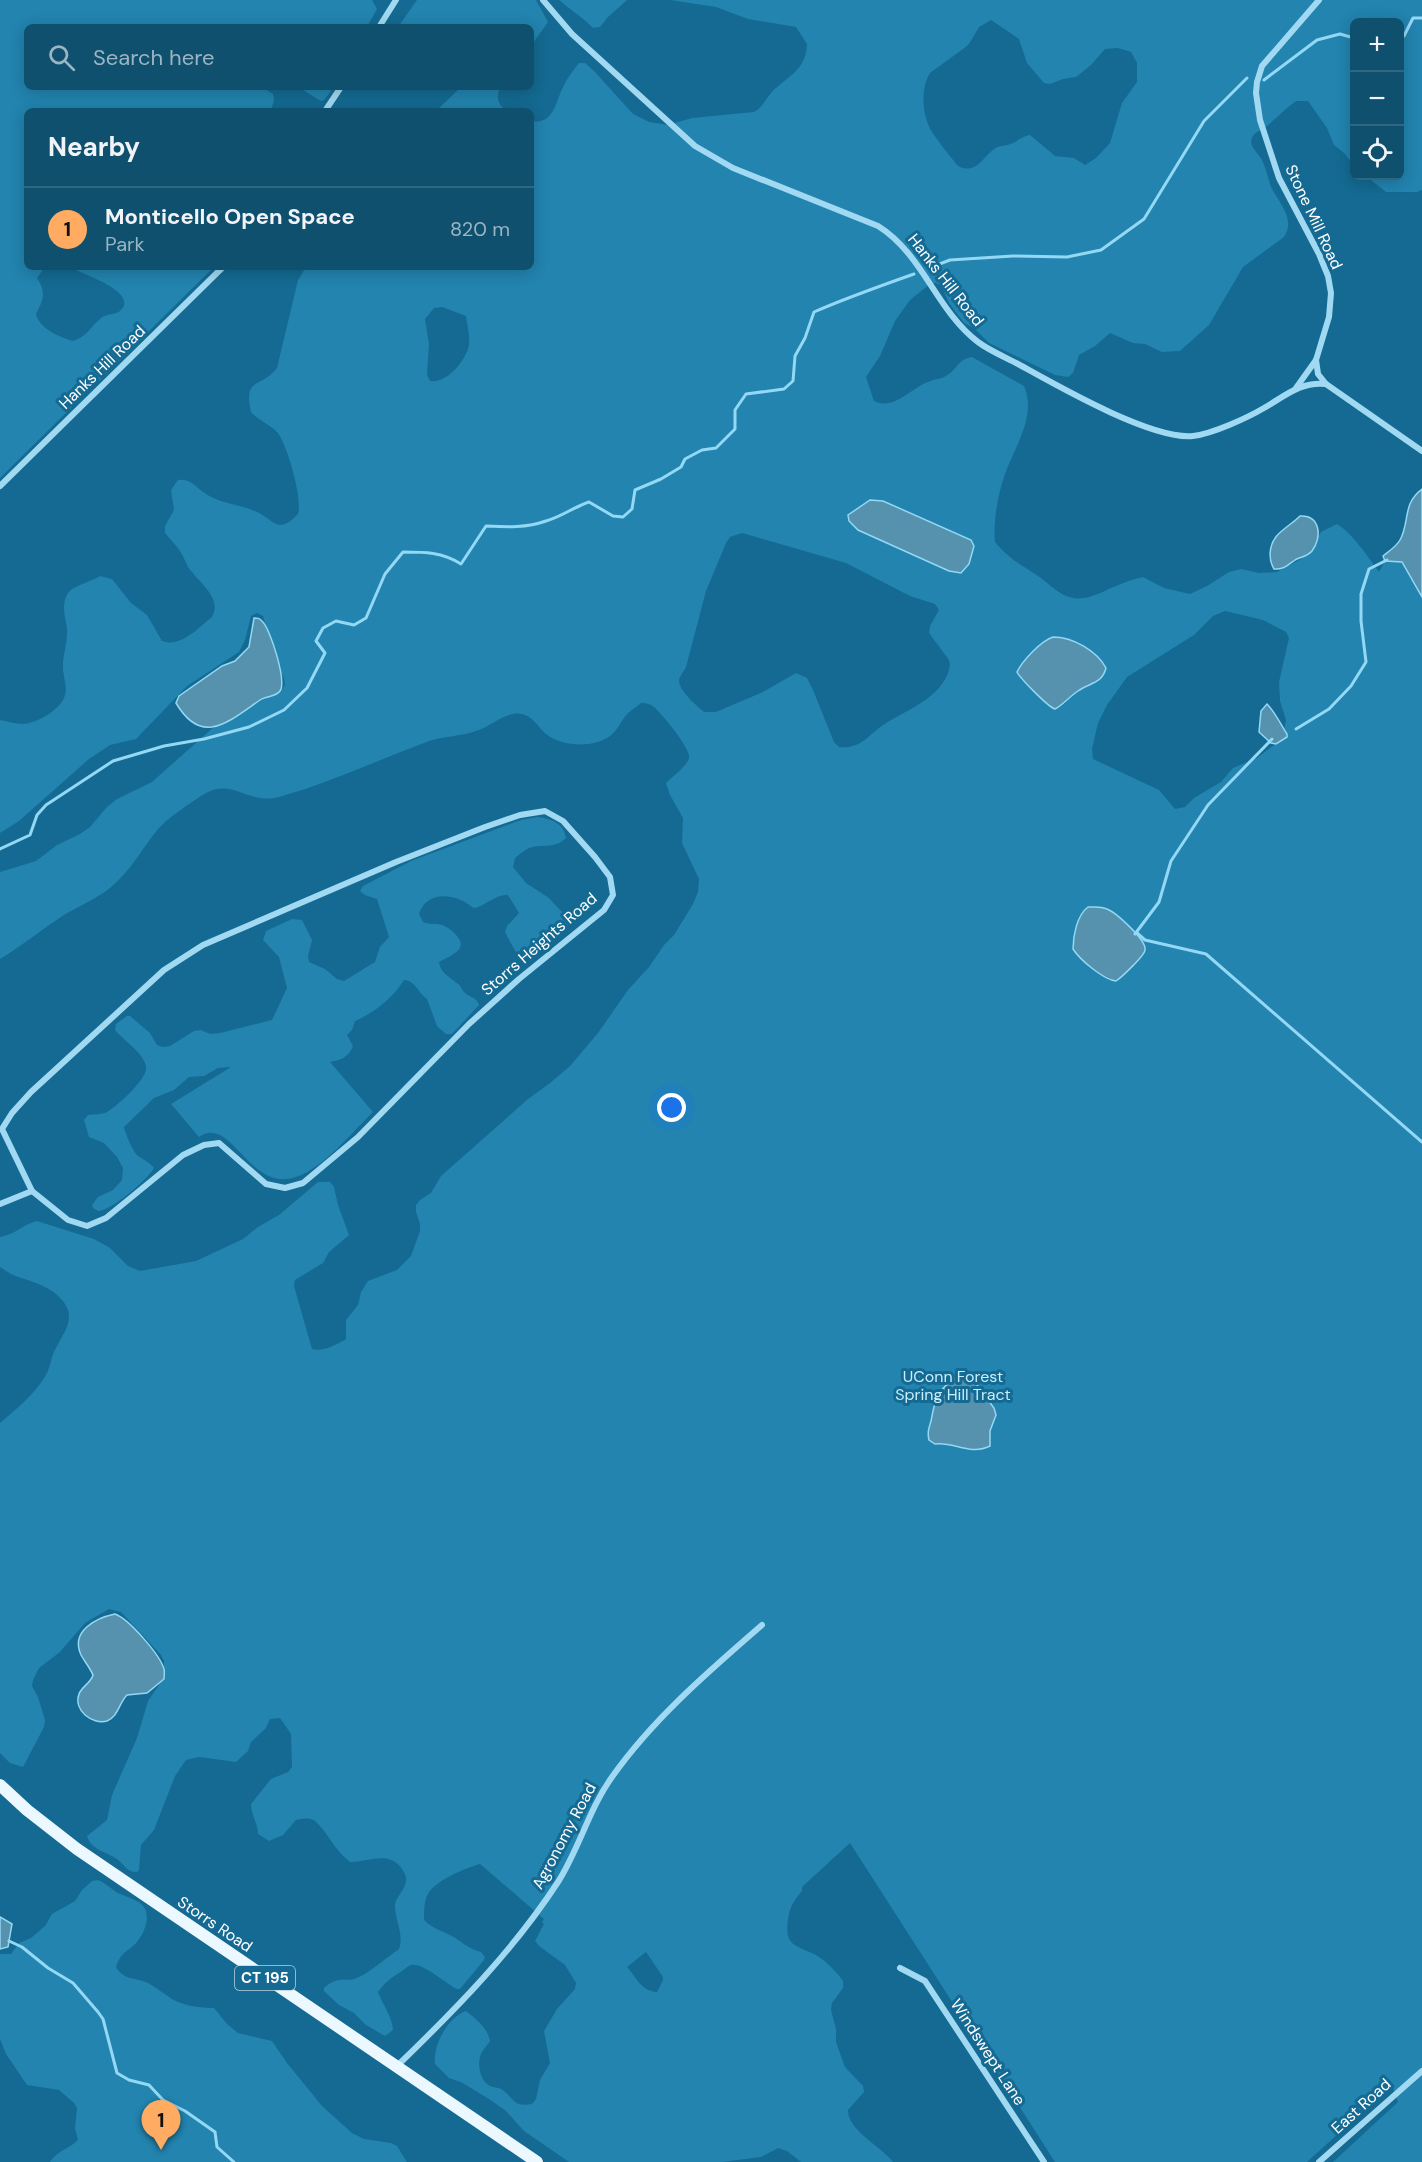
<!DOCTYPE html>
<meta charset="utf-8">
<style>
:root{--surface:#0f506e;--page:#1d5a76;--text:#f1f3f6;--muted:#9bb5c2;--line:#2f6781;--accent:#ffab62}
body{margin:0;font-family:"DM Sans",sans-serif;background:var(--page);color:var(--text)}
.controls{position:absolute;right:18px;top:18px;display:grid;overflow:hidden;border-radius:9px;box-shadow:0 3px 15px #0003}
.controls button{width:54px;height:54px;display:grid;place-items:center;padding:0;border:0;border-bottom:2px solid var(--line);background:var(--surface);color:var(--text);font:30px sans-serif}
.you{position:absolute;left:672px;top:1108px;width:21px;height:21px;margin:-15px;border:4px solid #fff;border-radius:50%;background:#1a73e8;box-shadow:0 0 0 9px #1a73e833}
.badge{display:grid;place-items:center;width:39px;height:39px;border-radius:50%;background:var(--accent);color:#111;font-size:20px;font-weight:700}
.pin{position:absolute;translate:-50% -50px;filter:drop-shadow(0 2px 3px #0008)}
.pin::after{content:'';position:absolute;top:32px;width:21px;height:18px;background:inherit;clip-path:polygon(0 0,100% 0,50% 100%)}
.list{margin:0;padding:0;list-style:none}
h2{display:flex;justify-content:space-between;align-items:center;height:78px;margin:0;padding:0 24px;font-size:26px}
h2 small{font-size:20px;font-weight:400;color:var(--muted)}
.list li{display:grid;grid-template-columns:39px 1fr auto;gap:18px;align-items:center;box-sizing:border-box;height:84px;padding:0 24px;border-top:2px solid var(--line)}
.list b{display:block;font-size:22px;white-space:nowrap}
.list p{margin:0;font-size:20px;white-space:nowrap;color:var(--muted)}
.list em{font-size:20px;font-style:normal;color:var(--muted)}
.icon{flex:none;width:33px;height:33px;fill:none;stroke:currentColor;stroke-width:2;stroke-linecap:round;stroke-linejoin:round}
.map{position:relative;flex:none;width:1422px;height:2162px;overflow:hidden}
.search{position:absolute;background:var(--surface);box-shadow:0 3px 15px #0003;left:24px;top:24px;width:510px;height:66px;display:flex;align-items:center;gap:15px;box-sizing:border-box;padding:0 21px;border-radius:9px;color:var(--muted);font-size:22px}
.panel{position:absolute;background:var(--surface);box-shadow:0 3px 15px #0003;left:24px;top:108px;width:510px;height:162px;border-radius:9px}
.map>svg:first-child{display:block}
.green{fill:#2284af;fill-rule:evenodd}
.water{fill:#5692ae;stroke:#93d8f5;stroke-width:1.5}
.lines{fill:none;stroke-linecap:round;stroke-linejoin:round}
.stream{stroke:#93d8f5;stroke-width:3}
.street{stroke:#a1d9f2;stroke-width:6}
.primary{stroke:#ecf8ff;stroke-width:12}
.labels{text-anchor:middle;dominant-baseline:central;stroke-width:6;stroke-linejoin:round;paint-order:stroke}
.shield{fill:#146a92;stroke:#b8d2de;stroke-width:1.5}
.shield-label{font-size:15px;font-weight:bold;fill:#fff}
.street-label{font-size:16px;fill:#fff;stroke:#146a92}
.park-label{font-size:16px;fill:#c8edfc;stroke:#146a92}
</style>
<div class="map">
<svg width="1422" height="2162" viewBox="0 0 1422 2162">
<rect width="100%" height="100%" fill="#146a92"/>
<g class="green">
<path d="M0,0h372l5,9 -10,18h-27l-12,-3 -6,3h-295v60h235l11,7 1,6 -3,11h-244v156h18l-8,11c9,14 7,21 -1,36 3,14 23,23 37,27 14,-4 17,-14 28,-23 6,-5 15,-2 21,-9 14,-19 -41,-35 -52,-42h144l-214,211z"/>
<polygon points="417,0 536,0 548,22 531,46 531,27 398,27"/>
<path d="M559,0h68l-19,17 -8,10 -7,1c-10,-11 -23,-18 -34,-28z"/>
<path d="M670,0h752v190l-5,2h-31l-20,-16h34v-154h-46v144l-10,-13 -10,-8 -7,-17 -19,-27h-12c-10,7 -18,16 -28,24 -4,4 -12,6 -15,11 -6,10 5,16 9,24 4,8 6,18 9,27 8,16 25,32 13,50l-41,30 -34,58 -29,26 -18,1 -17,-8 -12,-1 -23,-10 -15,13 -16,9 -6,18 -5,4 -13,-2 -66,-32 -14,-14 -11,-6 -15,-20 -8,-17 -5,-3 -6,1 -20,16 -15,21 -15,35 -14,21 8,24c20,10 37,-13 54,-19 6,-3 13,-3 18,-6 11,-6 12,-17 26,-19l52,29c13,30 -9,60 -19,88 -7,20 -12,47 -10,68 14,17 25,22 43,34 9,6 16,14 26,19 19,9 35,-2 52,-9 9,-4 18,-7 27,-9l21,11 26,6 17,-8 22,-14 12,-3 18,4 18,-1 24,-13 10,-11 10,-16 16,-8c16,10 31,33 42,48l6,-11 17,1 20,35v1565h-89l65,-60 -6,-17 -85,77h-252l-205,-319 -48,44v4c-8,9 -13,17 -14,29 -4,27 9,25 28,35 10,6 21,17 27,26v7l-11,15 -1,7 5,19v13l9,25 18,19 1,6 -16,18c-1,20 34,37 45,52h-92l-14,-11 -9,-3 -17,9 -39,5h-153l-45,-31 -18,-20 -17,-12 -28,-17 -12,-4 -14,-14c-2,-19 12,-46 31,-53 11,9 21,16 24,30 -2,4 -6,7 -8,11 -6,10 -2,29 8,34 5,2 10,1 14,5 11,9 10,16 28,13l4,-5 4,-19 10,-17 -6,-32 13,-22 18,-20 1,-6 -11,-18 -26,-19 -4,-5 9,-17 -2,-2 2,-3 -64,-55c-14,4 -47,17 -53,32 -3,6 -3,18 -3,24 8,8 16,10 26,15 11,6 19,14 31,17l4,5 -1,3 -24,29h-3c-11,-5 -34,-27 -46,-24 -4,1 -8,6 -12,8 -10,6 -14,10 -21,19 5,13 14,24 15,38l-8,6 -19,-11 -12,-12 -15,-8 -15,-14v-3c16,-14 22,-4 35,-11 13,-6 28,-20 40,-28 5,-14 -3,-27 -4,-41 -1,-10 9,-16 11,-26 1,-5 -1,-8 -4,-13 -13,-19 -33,-7 -52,-7 -16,-12 -23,-31 -35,-41 -6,-4 -13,-2 -19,-1l-13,15 -14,6 -11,-7c0,-11 -7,-19 -7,-30l20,-25 17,-7 4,-5 -1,-33 -11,-16 -10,1 -4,9 -15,14 -3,9 -12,11 -37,-5 -13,3 -11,16 -21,54 -13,15 -2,25 -2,2c-11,0 -12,-7 -20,-13 -10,-7 -26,-9 -30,-23l20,-16 5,-25 25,-57 11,-37 11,-16 5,-11v-13l-3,-6 -40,-43 -12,-3 -24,14 -25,29 -21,16 -6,12 -1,6 6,11 7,23 -1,7 -21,40 -13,-4 -10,-10v-330c17,-15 36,-29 47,-50 4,-8 4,-17 9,-25 10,-20 23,-33 1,-53 -13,-12 -30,-14 -46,-21 -4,-2 -7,-5 -11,-7v-30c16,-3 24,-13 37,-16l57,18 16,9 18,18 12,5 56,-10 47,-22 15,-12 21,-12 39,-33h12l4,5 4,18 11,30 -20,17 -6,11 -28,17 -1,6 18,63c11,3 24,-4 34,-10v-19l12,-15 3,-13 7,-11 29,-11 14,-14 9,-25v-7l-4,-12v-7l4,-5 11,-7 10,-17 87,-77 22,-16 20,-17 28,-33 30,-43 21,-23 15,-22 10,-10 19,-31 5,-12 1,-13 -17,-36 1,-25 -13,-23 -4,-12c7,-7 21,-17 23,-25 3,-8 -27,-44 -35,-51 -4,-3 -7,-4 -13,-4 -4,4 -10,7 -14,11 -6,7 -9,16 -17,22 -16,12 -48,11 -64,-2 -10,-9 -16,-23 -33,-20 -12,2 -24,13 -37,17 -17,6 -36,5 -52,12 -48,18 -95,40 -145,54 -31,8 -46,-19 -73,-4 -13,8 -37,24 -47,35 -17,20 -28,43 -49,60 -14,11 -31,18 -46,27 -22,14 -42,31 -64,44v-87l36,-11 21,-16 23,-11 10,-7 17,-20 10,-8 35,-17 64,-57 45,-25 20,-10 4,-5 -1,-7 -7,-12 -14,-50 -6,-3 -6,3 -6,24 -6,12 -52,34 -51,53 -26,6 -21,14 -70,62 -19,12v-113c7,1 15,4 23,4 14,-1 35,-13 41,-26 4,-9 0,-19 -1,-28 -1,-14 5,-27 4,-41 -2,-12 -6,-25 1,-36 6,-8 23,-11 32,-17l12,3 19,24 16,12 15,26c19,7 37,-14 50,-24 10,-18 -10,-32 -20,-45 -6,-6 -7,-14 -12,-21 -4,-6 -10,-12 -15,-18v-7l9,-16 -3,-20 7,-10c13,-2 18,8 28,14 16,10 32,10 49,17 19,8 22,25 43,3 5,-14 -11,-71 -21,-82 -8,-8 -19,-12 -26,-20 -8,-36 10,-23 26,-44l21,-88 8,-13h225v-146c23,4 24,-18 32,-34 4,-9 10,-16 16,-24h6l10,9 38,42 16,8 19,3 24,-7 62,-6c10,-5 13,-17 22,-24 16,-14 30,-20 31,-44l-11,-17 -48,-8 -32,-12zM991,20l28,19 8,24 17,20 6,1 13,-5 13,-2 15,-12 14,-16 13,-1 13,4 6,11v19l-15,21 -12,40 -14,15 -11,7 -11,-7 -19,-2 -25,-21c-7,1 -11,5 -17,8 -6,3 -14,2 -19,6 -12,9 -18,26 -36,17 -9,-11 -18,-22 -26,-34 -10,-16 -12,-43 -2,-59l33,-24 6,-5 10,-17zM442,307l24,9c1,8 4,20 3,29 -3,16 -23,39 -39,36l-3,-6 2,-31 -4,-25 9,-11zM870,500l13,1 88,39 -10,33 -12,-2 -61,-29zM742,533l104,30 64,33 25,8 4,6 -9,16 -1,7 20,27 1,6c-7,34 -47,44 -71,62 -8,6 -16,16 -27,18 -4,2 -9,1 -13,1l-5,-5 -21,-52 -6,-12 -11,-5 -33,19 -47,20h-12c-8,-7 -25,-21 -25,-32 1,-4 5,-9 7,-13l20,-76 20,-48 4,-6zM1225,611l38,9 23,12 3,6 -10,44 1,19 6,19 -4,19 -25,19 -24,10 -12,14 -27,16 -9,9 -10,2 -16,-19 -66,-31 -1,-10 6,-26 9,-18 20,-28 67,-42 19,-19zM1037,648l61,33 -20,10 -14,13 -22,-4 -10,-13 -11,-7 -1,-14zM646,1952l17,25v3l-6,12c-16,-1 -20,-14 -30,-25z"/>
<polygon points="298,87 327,87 331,91 324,100 321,101"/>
<path d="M461,87h40c-6,10 -3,17 5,24h-70z"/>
<path d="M538,817c13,2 26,6 28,21 -12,11 -21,6 -33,9 -6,1 -13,7 -18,11l-2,9 13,16 23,15 11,12 13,9v3c-9,9 -24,12 -32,22 -6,7 -9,13 -18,16 -6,-4 -15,-22 -18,-28l2,-6 12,-13 -11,-18c-13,-1 -22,11 -34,13 -4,-2 -8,-6 -13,-8 -17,-7 -36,-5 -42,14l4,8c7,3 12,1 19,3 6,2 12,7 15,11 12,14 -8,20 -18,26 1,11 11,15 19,22 3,2 4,6 6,8 6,6 12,4 15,13l-27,29h-6l-9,-8 -10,-27c-9,-6 -11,-18 -23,-19 -11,18 -30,33 -49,41l-3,9 -5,5 6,11c-4,11 -12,14 -23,16l43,50c-21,20 -49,56 -77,65 -48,16 -64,-63 -97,-40l-28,-33 60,-37 -13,1 -14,8 -15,1 -15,13 -20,8 -30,29c1,6 9,24 13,28 6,5 10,5 17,13 -7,12 -43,43 -56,43l-5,-3 -1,-3 6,-8 15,-7 9,-10 1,-12 -6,-11 -13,-14 -15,-6 -5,-17 4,-5c6,-1 14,0 19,-3 10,-6 42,-34 39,-46 -4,-15 -21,-24 -31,-36l1,-6 11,-8h3l20,17 7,12 6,2 7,-1 24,-15 7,-1 9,4 10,-1 52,-13 15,-32 -8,-31 -16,-17 3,-9 26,-12 10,1 10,20 -4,16 1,6 16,7 12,10 7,2 31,-19 5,-15 9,-10 -12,-38 -12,-4 -5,-4 3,-5 48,-25 110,-41z"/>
<path d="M98,1880c8,3 13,9 20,13 7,3 16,6 22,10 13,10 5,29 -3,39 -10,11 -15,8 -21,25 8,14 20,10 32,16 9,5 16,11 24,16 12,7 29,9 42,9l13,16 11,9 34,8 15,22 35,43 30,27 12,6 27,4 6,3 10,16h-357c9,-13 18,-12 28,-22l-3,-12 2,-20 -3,-5 -15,-13 -32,-5 -21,-31 -6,-15v-85h11l8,-11 12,-5 14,-12 7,-12 23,-13 7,-11 10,-9z"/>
</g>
<g class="water">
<path d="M1422,489v108l-20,-35 -17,-1 -2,-5c6,-5 13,-9 17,-16 10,-18 2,-36 22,-51z"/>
<polygon points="870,500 883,501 971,540 974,546 969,564 961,573 949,571 858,530 849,521 848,515"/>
<path d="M1300,516c21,-1 22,22 12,35 -4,5 -11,6 -17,9 -7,5 -12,10 -21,9 -3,-5 -4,-9 -4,-15 1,-21 17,-25 30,-38z"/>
<path d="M254,618c4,0 5,0 8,3 8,7 25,60 18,70 -4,6 -14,5 -20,9 -32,22 -58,47 -84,3l3,-7 43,-30 13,-5 14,-14z"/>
<path d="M1053,637c20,0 44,14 53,31 -4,16 -17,15 -28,23 -9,6 -14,13 -23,18 -7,-2 -36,-32 -38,-37 6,-12 24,-31 36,-35z"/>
<path d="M1267,704c8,8 14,21 20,30v3l-11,7 -5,-1 -12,-11 2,-21z"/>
<path d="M1088,907c5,0 13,-1 19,2 8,3 40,31 38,41 0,5 -23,27 -29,31 -12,-1 -36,-21 -43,-32 0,-13 4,-34 15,-42z"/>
<path d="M957,1377l11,1 7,4 19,26 2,7 -6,16v15c-20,10 -37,-5 -55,-2l-6,-4c-2,-8 0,-12 2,-19 4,-22 6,-31 26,-44z"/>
<path d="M115,1614c14,5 45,41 49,55 1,3 0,6 0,10l-17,14 -20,2c-8,8 -9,22 -20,26 -15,4 -34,-11 -28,-27 3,-8 12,-11 14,-19 -3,-7 -8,-13 -12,-20 -11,-24 15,-37 34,-41z"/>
<polygon points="0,1917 12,1924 8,1947 0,1949"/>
</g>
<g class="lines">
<g class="stream">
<polyline points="1400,37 1404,36 1413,18 1422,18"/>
<polyline points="1264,80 1317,40 1340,34 1354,38"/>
<polyline points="929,268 950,260 1013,256 1067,257 1101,250 1144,219 1204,121 1247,78"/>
<polyline points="1296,729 1329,709 1351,686 1366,662 1361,621 1361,594 1369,569 1387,560"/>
<path d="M0,849l30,-14 7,-20 9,-10 67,-44 51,-15 40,-7 45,-12 35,-17 23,-22 18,-35 -9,-12 7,-13 13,-7 18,4 12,-7 19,-44 18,-22c22,0 39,0 58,12l25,-38c21,1 40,2 60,-5 15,-4 28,-14 43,-19l24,14 10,1 9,-8 3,-19 26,-11 20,-12 4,-8 17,-9 14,-2 19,-19v-19l11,-16 38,-5 9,-8 2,-25 10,-18 9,-26c32,-14 66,-26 100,-38"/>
<polyline points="1137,933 1145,940 1206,954 1422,1142"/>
<polyline points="1135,934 1159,902 1171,861 1208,805 1272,739"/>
<polyline points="9,1941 22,1947 48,1968 73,1983 98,2012 103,2019 117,2073 129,2080 149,2085 163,2100 185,2111 215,2132 217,2147 234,2162"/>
</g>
<g class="street">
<path d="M543,0l29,34 123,112 38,22 145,58c45,28 58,84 100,116 12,9 27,15 40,22 38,21 133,76 175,72 19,-2 54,-18 71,-28 21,-12 37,-27 62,-24l96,67"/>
<polyline points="379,27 396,0"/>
<polyline points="325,111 341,87"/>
<polyline points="1316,360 1318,374 1326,384"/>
<polyline points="1296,388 1316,360 1329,317 1331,293 1328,276 1319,254 1279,178 1260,120 1256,93 1257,82 1262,66 1319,0"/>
<polyline points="0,486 223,267"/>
<polygon points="545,811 563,821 595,857 610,877 613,895 604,910 519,979 469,1024 358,1137 303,1183 285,1188 266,1184 219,1143 204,1145 183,1155 106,1218 87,1226 68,1220 32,1191 2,1129 12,1113 31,1092 164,970 203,945 396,862 485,827 520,815"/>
<polyline points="0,1204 32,1191"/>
<polyline points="900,1968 925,1981 1044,2162"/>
<path d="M397,2066c59,-57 116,-115 161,-184 21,-33 31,-73 54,-105 41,-58 97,-106 150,-152"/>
<polyline points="1319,2162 1422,2071"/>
</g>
<polyline class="primary" points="0,1785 27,1810 77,1849 537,2162"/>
</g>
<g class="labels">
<rect class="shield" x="235" y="1966" width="60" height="24" rx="4.5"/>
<g class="shield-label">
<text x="265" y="1978">CT 195</text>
</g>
<g class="street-label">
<text transform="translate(1314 217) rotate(65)">Stone Mill Road</text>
<text transform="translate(946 280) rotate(52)">Hanks Hill Road</text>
<text transform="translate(102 367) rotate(-44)">Hanks Hill Road</text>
<text transform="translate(539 944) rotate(-41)">Storrs Heights Road</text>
<text transform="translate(564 1836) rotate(-62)">Agronomy Road</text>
<text transform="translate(215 1924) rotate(34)">Storrs Road</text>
<text transform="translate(988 2052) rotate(57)">Windswept Lane</text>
<text transform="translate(1361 2106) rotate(-42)">East Road</text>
</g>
<g class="park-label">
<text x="953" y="1376">UConn Forest<tspan x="953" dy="18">Spring Hill Tract</tspan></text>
</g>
</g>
</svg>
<div class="controls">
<button>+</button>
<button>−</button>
<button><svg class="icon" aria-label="locate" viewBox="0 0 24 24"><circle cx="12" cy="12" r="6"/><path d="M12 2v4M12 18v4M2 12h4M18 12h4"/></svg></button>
</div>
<div class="you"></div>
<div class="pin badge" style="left:161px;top:2150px">1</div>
<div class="search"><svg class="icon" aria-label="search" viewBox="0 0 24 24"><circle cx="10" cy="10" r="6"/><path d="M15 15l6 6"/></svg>Search here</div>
<section class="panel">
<h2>Nearby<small></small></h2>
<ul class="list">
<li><span class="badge">1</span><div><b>Monticello Open Space</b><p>Park</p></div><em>820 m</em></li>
</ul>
</section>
</div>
